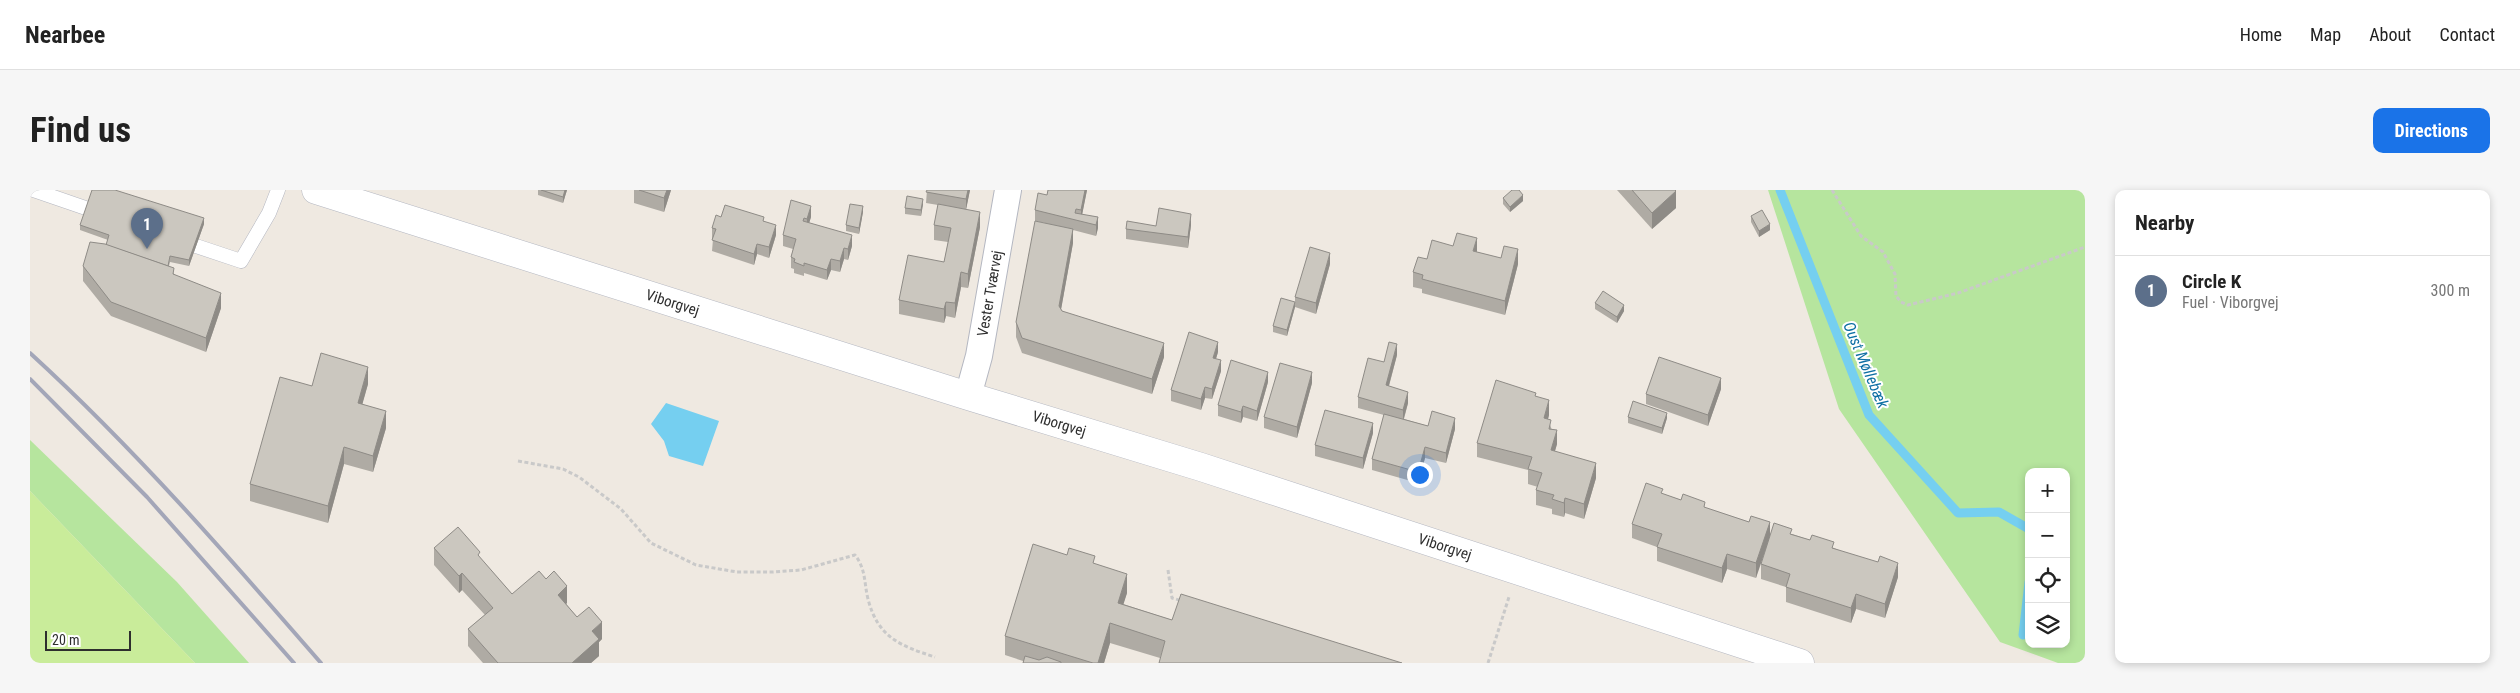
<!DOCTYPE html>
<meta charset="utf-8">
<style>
:root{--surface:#fff;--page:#f6f6f6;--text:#222;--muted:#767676;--line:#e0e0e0;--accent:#1a73e8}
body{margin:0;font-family:"Roboto Condensed",sans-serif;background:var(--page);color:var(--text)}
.controls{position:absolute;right:15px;bottom:15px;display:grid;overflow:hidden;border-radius:10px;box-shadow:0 2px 8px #0003}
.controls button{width:45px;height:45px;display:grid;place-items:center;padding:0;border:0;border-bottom:1px solid var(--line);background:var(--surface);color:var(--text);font:25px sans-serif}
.scale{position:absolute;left:15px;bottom:12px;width:86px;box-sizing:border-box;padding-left:5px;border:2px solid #2e2e2e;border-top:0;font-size:14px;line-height:18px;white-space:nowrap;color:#2e2e2e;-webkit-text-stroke:4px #fff;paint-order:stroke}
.you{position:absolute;left:1389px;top:284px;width:18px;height:18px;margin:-12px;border:4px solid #fff;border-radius:50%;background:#1a73e8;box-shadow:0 0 0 8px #1a73e833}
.badge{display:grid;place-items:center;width:32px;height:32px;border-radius:50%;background:var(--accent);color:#fff;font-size:16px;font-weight:700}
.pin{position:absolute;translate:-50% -41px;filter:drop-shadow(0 1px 2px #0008)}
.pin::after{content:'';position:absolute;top:26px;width:18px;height:15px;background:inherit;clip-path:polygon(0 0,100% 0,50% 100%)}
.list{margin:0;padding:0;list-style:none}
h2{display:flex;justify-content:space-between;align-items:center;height:65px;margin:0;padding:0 20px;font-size:21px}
h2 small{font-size:16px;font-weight:400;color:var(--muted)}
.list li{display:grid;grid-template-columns:32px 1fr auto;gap:15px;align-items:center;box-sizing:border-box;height:70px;padding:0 20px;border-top:1px solid var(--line)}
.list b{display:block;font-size:19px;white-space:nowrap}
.list p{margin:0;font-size:16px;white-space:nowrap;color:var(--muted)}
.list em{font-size:16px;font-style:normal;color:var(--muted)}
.icon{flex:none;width:28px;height:28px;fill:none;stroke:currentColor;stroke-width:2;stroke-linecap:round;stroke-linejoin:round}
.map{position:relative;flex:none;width:2055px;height:473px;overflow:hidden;border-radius:10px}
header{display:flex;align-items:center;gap:30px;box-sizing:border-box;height:70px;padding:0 25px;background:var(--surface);border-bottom:1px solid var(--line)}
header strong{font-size:24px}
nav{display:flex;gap:28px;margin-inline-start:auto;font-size:18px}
.intro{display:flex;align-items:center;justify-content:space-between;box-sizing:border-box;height:120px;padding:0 30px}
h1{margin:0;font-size:35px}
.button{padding:12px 22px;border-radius:10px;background:var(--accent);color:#fff;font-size:18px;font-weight:700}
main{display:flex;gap:30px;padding:0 30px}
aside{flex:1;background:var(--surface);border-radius:10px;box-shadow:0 2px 8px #0003}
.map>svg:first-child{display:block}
.green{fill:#b6e59e;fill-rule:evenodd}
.pitch{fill:#c9ec9a}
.water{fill:#75cff0}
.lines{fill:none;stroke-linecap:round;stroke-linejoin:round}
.stream{stroke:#75cff0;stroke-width:9}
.service-casing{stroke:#b4b7c1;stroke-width:15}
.minor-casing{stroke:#b4b7c1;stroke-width:28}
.tertiary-casing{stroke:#b4b7c1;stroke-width:29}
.path{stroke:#c9c9c9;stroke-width:3;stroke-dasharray:4 2.5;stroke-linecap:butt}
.service{stroke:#fff;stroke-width:14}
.minor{stroke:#fff;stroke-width:26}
.tertiary{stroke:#fff;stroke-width:28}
.rail{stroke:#a3a6b8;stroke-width:4}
.wall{fill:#afaba4}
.shaded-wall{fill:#8e8b86}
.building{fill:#cbc7bf;stroke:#8e8b86}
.labels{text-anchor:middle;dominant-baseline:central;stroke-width:4;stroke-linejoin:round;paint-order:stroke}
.street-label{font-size:15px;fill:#2e2e2e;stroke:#fff}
.water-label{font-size:16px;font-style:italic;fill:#0d6fa3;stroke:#fff}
</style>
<header>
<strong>Nearbee</strong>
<nav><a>Home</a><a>Map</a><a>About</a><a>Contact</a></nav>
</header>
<div class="intro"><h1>Find us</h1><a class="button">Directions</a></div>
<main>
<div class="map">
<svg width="2055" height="473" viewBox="0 0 2055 473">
<rect width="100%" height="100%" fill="#efe9e1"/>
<g class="green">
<path d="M1738,0h317v473h-27l-58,-21 -161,-233zM1999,282h37v172h-37z"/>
<polygon points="0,250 147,392 219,473 165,473 0,301"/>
</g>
<polygon class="pitch" points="0,301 165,473 0,473"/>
<polygon class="water" points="636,213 689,231 673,276 639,266 634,251 621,234"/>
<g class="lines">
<g class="stream">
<polyline points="1750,0 1839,225 1928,323 1969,322 1999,339"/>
<polyline points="1993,445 1999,392"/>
</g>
<defs>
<g id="service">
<polyline points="3,0 73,24"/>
<polyline points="148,50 211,71 239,23 248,0"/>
</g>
<g id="minor">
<path id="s1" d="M938,206l11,-40 29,-166"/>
</g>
<g id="tertiary">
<path id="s2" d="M286,0l652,206 233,71 599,196"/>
</g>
</defs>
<use href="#service" class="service-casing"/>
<use href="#minor" class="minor-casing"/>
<use href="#tertiary" class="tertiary-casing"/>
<g class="path">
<polyline points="1802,0 1831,46 1853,62 1865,84 1866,106 1871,112 1878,115 1928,103 2055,57"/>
<path d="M488,271l45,8 16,8 42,32 30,34 45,22 41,7h36l28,-2 54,-15c11,14 9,28 13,44 10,39 33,47 67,58"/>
<polyline points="1138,380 1142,408 1153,411"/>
<polyline points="1458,473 1479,407"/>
</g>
<use href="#service" class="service"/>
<use href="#minor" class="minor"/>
<use href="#tertiary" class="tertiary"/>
<g class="rail">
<path d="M0,163c105,96 198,203 291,310"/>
<polyline points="0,189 117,307 264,473"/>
</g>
</g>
<g class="wall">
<polygon points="508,0 537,0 533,13 508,5"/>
<polygon points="604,0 641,0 634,22 604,13"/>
<polygon points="897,0 940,0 936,19 950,37 938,98 931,97 925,128 916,126 914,133 869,124 869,110 914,72 918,52 904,50 904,35 908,15 896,13"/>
<polygon points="1018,0 1057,0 1052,25 1068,27 1068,38 1066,46 1043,40 1043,53 1031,119 1032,121 1134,167 1122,204 992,163 986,147 986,132 1015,33 1005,31 1005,20 1017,5"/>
<polygon points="1587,0 1645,0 1646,18 1622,39"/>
<polygon points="1473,8 1493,11 1480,22 1473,14"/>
<polygon points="893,14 891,26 875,24 875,18"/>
<polygon points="781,16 781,27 779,33 822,56 818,70 814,69 810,82 801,80 797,90 774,83 774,86 764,83 764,79 761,78 761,67 763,59 753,56 753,45"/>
<polygon points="833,22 829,44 816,41 816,35"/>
<polygon points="1721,26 1740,40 1729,47 1721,32"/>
<polygon points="691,27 734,31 746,45 739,68 727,64 724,75 682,61 683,49 682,49 682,38"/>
<polygon points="174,34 159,76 140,72 139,76 144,84 191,118 176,162 81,126 53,91 53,76 76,55 78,50 50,40 50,35"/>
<polygon points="1161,35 1158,58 1096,49 1096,39"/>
<polygon points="1423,56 1447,62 1488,74 1475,125 1392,103 1392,99 1383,97 1383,82 1397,69"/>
<polygon points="1300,74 1286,124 1265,117 1257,146 1243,142 1243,136 1265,112 1265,107"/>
<polygon points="1565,113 1594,121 1587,133 1565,119"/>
<polygon points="1188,162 1186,169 1191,181 1182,209 1175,208 1171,220 1141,211 1141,200"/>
<polygon points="1367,165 1359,196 1378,213 1374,229 1398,236 1425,239 1416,273 1395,268 1388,293 1342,280 1342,269 1354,225 1328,218 1328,207 1354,172"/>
<polygon points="1238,192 1227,231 1213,227 1211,233 1188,226 1188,215"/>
<polygon points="1282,193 1267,248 1234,238 1234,227"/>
<polygon points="338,194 332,214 356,238 343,282 314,274 298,333 220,311 220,294 282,196"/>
<polygon points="1691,199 1678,236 1616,214 1616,204"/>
<polygon points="1506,207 1519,225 1518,229 1527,254 1525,261 1566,288 1554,329 1535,323 1534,327 1522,324 1522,319 1506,315 1506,300 1508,297 1498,294 1498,280 1447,267 1447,253"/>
<polygon points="1598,227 1637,228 1632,244 1598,233"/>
<polygon points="1343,243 1333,279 1285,266 1285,255"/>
<polygon points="1633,304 1719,332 1740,332 1726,388 1697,379 1692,393 1627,371 1627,357 1602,348 1602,334"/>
<polygon points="1762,344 1804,358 1868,387 1855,428 1826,419 1821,433 1756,412 1756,397 1731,389 1731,374"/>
<polygon points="404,358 450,368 482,404 537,413 536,414 547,427 572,449 569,452 569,466 561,473 453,473 438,456 438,439 455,425 432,400 429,403 404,375"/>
<polygon points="1065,374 1097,403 1093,414 1142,430 1130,468 1080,453 1074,473 993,473 993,471 975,465 975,446"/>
</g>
<g class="shaded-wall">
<polygon points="535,0 537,0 533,13 533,7"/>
<polygon points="637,0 641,0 634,22 634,8"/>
<polygon points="938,0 940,0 936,20 936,9"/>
<polygon points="1055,0 1057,0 1051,30 1051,20"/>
<polygon points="1646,1 1646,18 1622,39 1622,23"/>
<polygon points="1493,5 1493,11 1480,22 1480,17"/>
<polygon points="893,9 893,14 891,26 891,20"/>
<polygon points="781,16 781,27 777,40 777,29"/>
<polygon points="833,16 833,22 829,44 829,38"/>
<polygon points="950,22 950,37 938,98 938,84"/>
<polygon points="1161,24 1161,35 1158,58 1158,47"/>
<polygon points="1068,27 1068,38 1066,46 1066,35"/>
<polygon points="174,28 174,34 159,76 159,70"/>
<polygon points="1740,34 1740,40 1729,47 1729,41"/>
<polygon points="746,35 746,45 739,68 739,57"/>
<polygon points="1043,39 1043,53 1029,131 1029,116"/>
<polygon points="822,45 822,56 818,70 818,59"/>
<polygon points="1447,48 1447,62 1443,61"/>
<polygon points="727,54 727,64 724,75 724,64"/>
<polygon points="814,58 814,69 810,82 810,71"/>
<polygon points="1488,59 1488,74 1475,125 1475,111"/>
<polygon points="1300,63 1300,74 1286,124 1286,113"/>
<polygon points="801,69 801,80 797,90 797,80"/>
<polygon points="931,82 931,97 925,128 925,113"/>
<polygon points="191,103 191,118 176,162 176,148"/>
<polygon points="916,112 916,126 914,133 914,119"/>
<polygon points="1265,112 1265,117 1257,146 1257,140"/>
<polygon points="1594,115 1594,121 1587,133 1587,127"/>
<polygon points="1188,152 1188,162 1183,178 1183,168"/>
<polygon points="1134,153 1134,167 1122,204 1122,189"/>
<polygon points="1367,154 1367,165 1356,206 1356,195"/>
<polygon points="1191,170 1191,181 1182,209 1182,199"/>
<polygon points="338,177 338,194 328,230 328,213"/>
<polygon points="1238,182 1238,192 1227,231 1227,221"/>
<polygon points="1282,182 1282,193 1267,248 1267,237"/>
<polygon points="1691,188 1691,199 1678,236 1678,225"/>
<polygon points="1175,197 1175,208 1171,220 1171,209"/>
<polygon points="1378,202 1378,213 1373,231 1373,220"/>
<polygon points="1519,210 1519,225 1514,243 1514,228"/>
<polygon points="1213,216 1213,227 1211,233 1211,222"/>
<polygon points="356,221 356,238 343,282 343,266"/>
<polygon points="1637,223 1637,228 1632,244 1632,238"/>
<polygon points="1425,228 1425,239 1416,273 1416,263"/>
<polygon points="1343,233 1343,243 1333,279 1333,268"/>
<polygon points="1527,240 1527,254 1521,274 1521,260"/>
<polygon points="314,257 314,274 298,333 298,316"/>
<polygon points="1395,257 1395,268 1388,293 1388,282"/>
<polygon points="1566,273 1566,288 1554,329 1554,314"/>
<polygon points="1535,308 1535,323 1534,327 1534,313"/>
<polygon points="1740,332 1740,347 1726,388 1726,373"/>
<polygon points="1697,364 1697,379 1692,393 1692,378"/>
<polygon points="1868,373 1868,387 1855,428 1855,414"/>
<polygon points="432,383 432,400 429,403 429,386"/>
<polygon points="1097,384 1097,403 1088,432 1088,413"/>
<polygon points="537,396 537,413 528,422 528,405"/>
<polygon points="1826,404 1826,419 1821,433 1821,418"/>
<polygon points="572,432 572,449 569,452 569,466 561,473 542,473 562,441"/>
<polygon points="1080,433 1080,453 1074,473 1068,473"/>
</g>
<g class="building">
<polygon points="62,0 85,0 174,28 159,70 140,66 138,76 76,55 79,45 50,35"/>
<polygon points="511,0 535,0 533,7"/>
<polygon points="609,0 637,0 634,8"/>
<polygon points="897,0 938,0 936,9 896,2"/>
<polygon points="1018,0 1055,0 1051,20 1046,19 1045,23 1068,27 1066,35 1005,20 1008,3 1017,5"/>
<polygon points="1482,0 1489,0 1493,5 1480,17 1473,8"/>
<polygon points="1602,0 1645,0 1646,1 1622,23"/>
<polygon points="877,6 893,9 891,20 875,18"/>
<polygon points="761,10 781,16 777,29 774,28 773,31 822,45 818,59 814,58 810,71 801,69 797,80 774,73 774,76 764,72 765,69 761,67 766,49 753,45"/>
<polygon points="820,14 833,16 829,38 816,35"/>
<polygon points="908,14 950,22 938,84 931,82 925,113 916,112 914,119 869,110 878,65 914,72 921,38 904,35"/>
<polygon points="695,15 734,27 733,31 746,35 739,57 727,54 724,64 682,50 686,39 682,38 686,25 691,27"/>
<polygon points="1129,18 1161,24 1158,47 1096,39 1097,31 1126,36"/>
<polygon points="1732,20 1740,34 1729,41 1721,26"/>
<polygon points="1005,31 1043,39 1029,116 1032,121 1134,153 1122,189 992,148 986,132"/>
<polygon points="1427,43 1447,48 1443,61 1471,68 1474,56 1488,59 1475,111 1392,89 1393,85 1383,82 1388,67 1397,69 1402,50 1423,56"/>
<polygon points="60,52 75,54 144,78 143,84 191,103 176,148 81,112 53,76"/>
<polygon points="1280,57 1300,63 1286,113 1265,107"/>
<polygon points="1573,101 1594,115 1587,127 1565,113"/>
<polygon points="1251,108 1265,112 1257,140 1243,136"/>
<polygon points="1159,142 1188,152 1183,168 1191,170 1182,199 1175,197 1171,209 1141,200"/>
<polygon points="1359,152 1367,154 1356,195 1378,202 1373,220 1328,207 1338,168 1354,172"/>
<polygon points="291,163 338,177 328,213 356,221 343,266 314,257 298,316 220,294 250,187 282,196"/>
<polygon points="1629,167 1691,188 1678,225 1616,204"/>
<polygon points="1201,170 1238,182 1227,221 1213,216 1211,222 1188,215"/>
<polygon points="1250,173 1282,182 1267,237 1234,227"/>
<polygon points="1466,190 1506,203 1505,206 1519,210 1514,228 1521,230 1519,239 1527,240 1521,260 1566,273 1554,314 1535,308 1534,313 1522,309 1524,305 1506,300 1512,283 1498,279 1502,267 1447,253"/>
<polygon points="1603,211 1637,223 1632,238 1598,227"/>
<polygon points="1295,220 1343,233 1333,268 1285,255"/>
<polygon points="1402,221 1425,228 1416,263 1395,257 1388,282 1342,269 1354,224 1398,236"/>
<polygon points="1616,293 1633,299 1631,303 1651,310 1653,304 1675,312 1674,317 1719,332 1721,326 1740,332 1726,373 1697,364 1692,378 1627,357 1632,344 1602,334"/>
<polygon points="1744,333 1762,339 1760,344 1780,350 1782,345 1804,352 1802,358 1848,372 1850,366 1868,373 1855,414 1826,404 1821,418 1756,397 1760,384 1731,374"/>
<polygon points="428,337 450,362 448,365 482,404 509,381 516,389 524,381 537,396 528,405 547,427 559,417 572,432 562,441 569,449 542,473 468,473 438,439 463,418 432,383 429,386 404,358"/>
<polygon points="1003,354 1037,365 1039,358 1065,366 1063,373 1097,384 1088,413 1142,430 1151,404 1372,473 1129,473 1135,451 1080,433 1068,473 1063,473 975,446"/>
<polygon points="995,466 1009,470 1017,467 1031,472 1031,473 993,473"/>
</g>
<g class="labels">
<g class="street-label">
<text stroke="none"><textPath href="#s1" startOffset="105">Vester Tværvej</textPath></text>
<text stroke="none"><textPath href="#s2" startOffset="374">Viborgvej</textPath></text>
<text stroke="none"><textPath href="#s2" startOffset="779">Viborgvej</textPath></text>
<text stroke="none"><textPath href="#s2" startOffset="1184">Viborgvej</textPath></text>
</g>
<g class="water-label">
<text transform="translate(1836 175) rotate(67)">Oust Møllebæk</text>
</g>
</g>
</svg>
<div class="controls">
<button>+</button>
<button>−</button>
<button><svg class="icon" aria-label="locate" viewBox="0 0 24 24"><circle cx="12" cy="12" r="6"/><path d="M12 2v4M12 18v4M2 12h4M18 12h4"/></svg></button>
<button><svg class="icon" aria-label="layers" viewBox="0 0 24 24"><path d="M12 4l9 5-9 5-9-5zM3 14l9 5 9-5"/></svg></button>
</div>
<div class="scale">20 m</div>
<div class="you"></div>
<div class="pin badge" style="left:117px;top:59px;background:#5c6f8a">1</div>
</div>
<aside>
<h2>Nearby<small></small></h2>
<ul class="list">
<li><span class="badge" style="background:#5c6f8a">1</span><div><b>Circle K</b><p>Fuel · Viborgvej</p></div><em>300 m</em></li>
</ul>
</aside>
</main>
